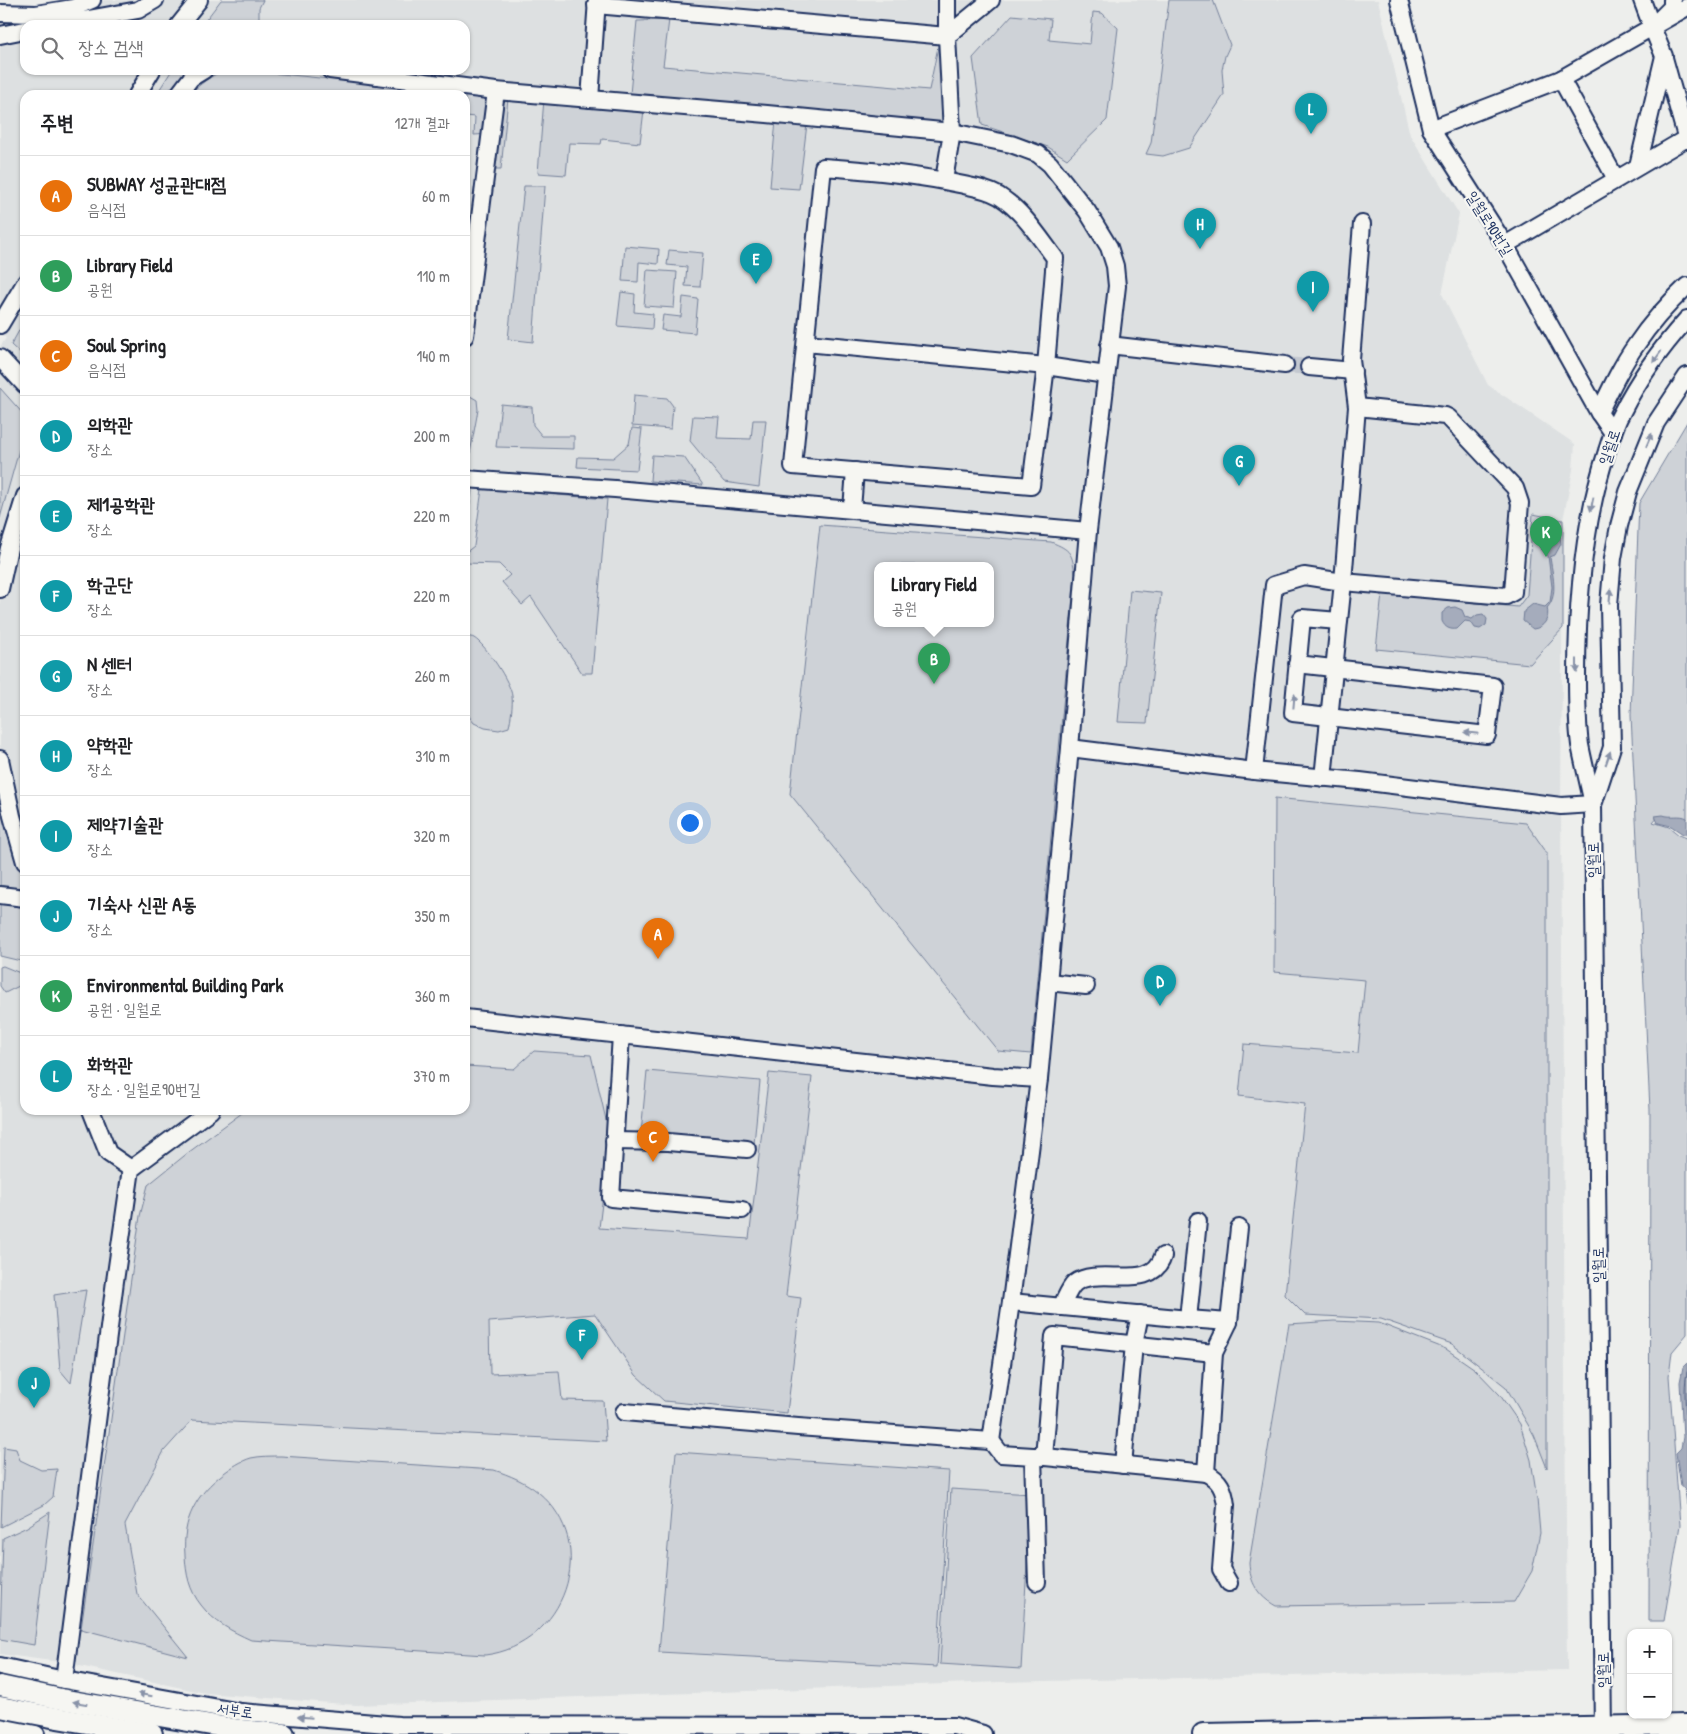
<!DOCTYPE html>
<html lang="ko">
<meta charset="utf-8">
<style>
:root{--surface:#fff;--page:#f6f6f6;--text:#202124;--muted:#757577;--line:#e0e0e0;--accent:#c8321e}
body{margin:0;font-family:"Patrick Hand","Poor Story",sans-serif;background:var(--page);color:var(--text)}
.controls{position:absolute;right:15px;bottom:15px;display:grid;overflow:hidden;border-radius:10px;box-shadow:0 1px 4px #0004}
.controls button{width:45px;height:45px;display:grid;place-items:center;padding:0;border:0;border-bottom:1px solid var(--line);background:var(--surface);color:var(--text);font:25px sans-serif}
.you{position:absolute;left:689px;top:822px;width:18px;height:18px;margin:-12px;border:4px solid #fff;border-radius:50%;background:#1a73e8;box-shadow:0 0 0 8px #1a73e833}
.badge{display:grid;place-items:center;width:32px;height:32px;border-radius:50%;background:var(--accent);color:#fff;font-size:16px;font-weight:700}
.pin{position:absolute;translate:-50% -41px;filter:drop-shadow(0 1px 2px #0008)}
.pin::after{content:'';position:absolute;top:26px;width:18px;height:15px;background:inherit;clip-path:polygon(0 0,100% 0,50% 100%)}
.popup{position:absolute;left:874px;top:562px;width:120px;height:65px;box-sizing:border-box;display:grid;place-content:center;border-radius:10px;background:var(--surface);filter:drop-shadow(0 1px 4px #0005);font-size:16px;white-space:nowrap;color:var(--muted)}
.popup b{font-size:19px;color:var(--text)}
.popup::after{content:'';position:absolute;left:50%;top:100%;margin-left:-10px;border:10px solid transparent;border-top-color:var(--surface)}
.list{margin:0;padding:0;list-style:none}
h2{display:flex;justify-content:space-between;align-items:center;height:65px;margin:0;padding:0 20px;font-size:21px}
h2 small{font-size:16px;font-weight:400;color:var(--muted)}
.list li{display:grid;grid-template-columns:32px 1fr auto;gap:15px;align-items:center;box-sizing:border-box;height:80px;padding:0 20px;border-top:1px solid var(--line)}
.list b{display:block;font-size:19px;white-space:nowrap}
.list p{margin:0;font-size:16px;white-space:nowrap;color:var(--muted)}
.list em{font-size:16px;font-style:normal;color:var(--muted)}
.icon{flex:none;width:28px;height:28px;fill:none;stroke:currentColor;stroke-width:2;stroke-linecap:round;stroke-linejoin:round}
.map{position:relative;flex:none;width:1687px;height:1734px;overflow:hidden}
.search{position:absolute;background:var(--surface);box-shadow:0 1px 4px #0004;left:20px;top:20px;width:450px;height:55px;display:flex;align-items:center;gap:12px;box-sizing:border-box;padding:0 18px;border-radius:15px;color:var(--muted);font-size:19px}
.panel{position:absolute;background:var(--surface);box-shadow:0 1px 4px #0004;left:20px;top:90px;width:450px;height:1025px;border-radius:15px}
.map>svg:first-child{display:block}
.built{fill:#dde0e1;fill-rule:evenodd}
.green{fill:#ced2d7;stroke:#74809a;fill-rule:evenodd}
.water{fill:#a5acbc;stroke:#6e7a96}
.lines{fill:none;stroke-linecap:round;stroke-linejoin:round}
.shore{stroke:#526184;stroke-width:1}
.minor-tunnel{stroke:#c3c8d0;stroke-width:16;stroke-dasharray:16 8;stroke-linecap:butt}
.minor-casing{stroke:#1b2f5e;stroke-width:20}
.major-casing{stroke:#1b2f5e;stroke-width:24}
.minor{stroke:#f6f6f2;stroke-width:16}
.major{stroke:#f6f6f2;stroke-width:20}
.oneway{fill:#8892a8}
.labels{text-anchor:middle;dominant-baseline:central;stroke-width:4.5;stroke-linejoin:round;paint-order:stroke}
.street-label{font-size:15px;fill:#1b2f5e;stroke:#f6f6f2}
</style>
<div class="map">
<svg width="1687" height="1734" viewBox="0 0 1687 1734">
<rect width="100%" height="100%" fill="#edeeec"/>
<filter id="ink" filterUnits="userSpaceOnUse"><feTurbulence type="fractalNoise" baseFrequency=".02" numOctaves="2"/><feDisplacementMap in="SourceGraphic" scale="10" xChannelSelector="R" yChannelSelector="G"/><feConvolveMatrix kernelMatrix="1 2 1 2 8 2 1 2 1" color-interpolation-filters="sRGB"/></filter>
<g filter="url(#ink)">
<path class="built" d="M104,0h1274l32,135 49,79 -17,80 46,91 87,59 -2,26 -10,50 -2,286 6,864 -567,12 -644,23 -151,-12 -139,-30 -66,-9v-1307l6,-9 -6,-6v-316l16,1zM25,25h440v45h-440zM25,95h440v1015h-440zM878,565h112v58h-112z"/>
<g class="green">
<polygon points="221,0 263,0 259,8 259,25 202,25"/>
<polygon points="1169,0 1213,0 1230,45 1225,56 1222,70 1224,95 1189,148 1163,156 1146,154 1151,143"/>
<polygon points="1093,12 1102,13 1118,28 1107,120 1067,159 1048,147 982,125 973,58 1012,15 1051,19 1049,40 1090,44"/>
<polygon points="669,20 663,66 929,90 939,42 946,50 962,124 630,94 637,21"/>
<polygon points="172,70 186,70 168,95 156,95"/>
<path d="M227,70h17l264,28 -7,71h-14l4,-35 -17,1 1,-18 -10,-1v-21h-277c12,-10 23,-21 39,-25z"/>
<polygon points="544,99 644,110 640,143 602,139 601,144 569,143 566,175 538,173"/>
<polygon points="776,120 807,124 799,189 770,187"/>
<polygon points="524,186 545,186 533,342 508,339"/>
<polygon points="625,246 659,249 658,264 639,262 638,282 622,281"/>
<polygon points="669,250 703,253 700,287 685,286 687,267 667,265"/>
<polygon points="647,270 677,272 674,308 644,306"/>
<polygon points="621,292 635,294 634,312 653,314 652,329 617,326"/>
<polygon points="683,297 698,299 695,333 661,330 663,315 681,317"/>
<polygon points="25,320 25,358 11,345"/>
<polygon points="0,388 25,416 25,429 0,518"/>
<polygon points="465,393 477,400 478,410 469,459 465,460"/>
<polygon points="634,395 667,398 673,406 671,429 632,426"/>
<polygon points="501,404 532,407 533,425 542,436 574,436 574,449 496,447"/>
<polygon points="693,416 719,417 717,438 751,439 753,420 766,420 759,487 724,482 690,441"/>
<polygon points="1687,422 1687,819 1658,816 1653,822 1669,827 1679,835 1687,838 1687,1334 1672,1352 1669,1376 1680,1525 1664,1621 1649,1621 1650,1110 1631,715 1639,503"/>
<polygon points="632,428 642,429 637,470 577,467 578,457 613,458 629,444"/>
<polygon points="652,455 684,457 703,485 650,481"/>
<polygon points="482,489 607,499 592,673 582,673 531,597 522,605 502,582 510,575 499,564 465,563 465,553 474,546"/>
<polygon points="465,490 472,490 465,532"/>
<polygon points="1533,514 1563,520 1563,628 1530,664 1376,649 1382,594 1518,607 1527,595"/>
<path d="M820,525l231,17c20,8 21,11 24,32l-44,480 -33,-3 -208,-257zM878,565h112v58h-112z"/>
<polygon points="1130,590 1161,593 1147,723 1118,722"/>
<path d="M467,636c1,1 6,1 7,2 12,7 37,45 38,58 1,10 -1,21 -3,31l-10,3 -14,-2 -11,-5 -9,-12v-74z"/>
<polygon points="0,769 25,870 25,895 0,891"/>
<polygon points="1275,798 1526,823 1547,853 1547,1468 1534,1435 1506,1387 1452,1344 1381,1319 1305,1315 1285,1295 1305,1104 1239,1096 1244,1044 1358,1053 1365,980 1274,972"/>
<polygon points="0,898 25,902 25,962 0,956"/>
<polygon points="3,966 25,975 25,983 5,993 0,986 0,967"/>
<polygon points="534,1051 591,1055 610,1137 599,1228 749,1239 769,1073 812,1077 786,1296 801,1298 787,1413 664,1401 636,1375 595,1314 489,1322 490,1374 559,1371 562,1400 603,1401 606,1441 192,1420 164,1451 125,1525 137,1594 188,1657 81,1629 140,1216 148,1185 189,1152 246,1110 465,1110 465,1066 514,1069"/>
<polygon points="647,1071 760,1081 754,1144 641,1133"/>
<polygon points="86,1290 71,1383 60,1370 54,1295"/>
<path d="M1334,1321l45,2 67,26 29,20 25,26 20,29 11,36 6,39 3,34 -8,38 -18,31 -238,4c-18,-10 -26,-23 -27,-43l40,-239z"/>
<polygon points="4,1447 16,1449 20,1460 41,1470 57,1469 53,1497 44,1505 1,1527"/>
<polygon points="676,1452 949,1471 937,1667 659,1652"/>
<path d="M281,1456l213,14c15,5 32,12 44,22 64,52 26,154 -53,163l-234,-15c-20,-9 -37,-18 -50,-35 -12,-15 -15,-31 -16,-50 -3,-35 11,-61 39,-82 8,-6 17,-12 27,-15 9,-2 20,-2 30,-2z"/>
<polygon points="951,1489 1031,1494 1021,1669 940,1664"/>
<polygon points="50,1512 34,1645 0,1639 3,1538 27,1527"/>
</g>
<g class="water">
<path d="M1548,529l12,7 1,8 -6,11 -5,2c2,16 9,38 -3,51 3,10 -3,20 -14,21l-10,-8 1,-10 9,-7 12,3 5,-5 2,-15 -4,-31 -9,-9 5,-13z"/>
<path d="M1455,607l7,3 3,7 7,2 5,-4 6,-1 4,5 -1,6 -6,4 -5,-1 -4,-6 -6,-1 -8,8c-7,1 -12,-1 -15,-8v-8l6,-5z"/>
<path d="M1663,815c8,3 17,-1 24,3v17l-4,-1 -12,-8 -13,-3 -3,-7z"/>
<polygon points="1687,1363 1687,1505 1685,1489 1681,1486 1676,1453 1681,1448 1683,1437 1680,1382 1683,1367"/>
</g>
<g class="lines">
<path class="shore" d="M1687,1372c-4,19 -1,36 0,55"/>
<polyline class="minor-tunnel" points="1285,365 1309,367"/>
<defs>
<g id="minor">
<polyline points="1399,0 1431,129 1505,245 1599,413 1613,433"/>
<polyline points="1642,0 1652,27"/>
<polyline points="596,5 947,36 947,0"/>
<polyline points="0,13 36,14 73,8 92,0"/>
<polyline points="55,25 138,10 155,0"/>
<polyline points="179,25 199,0"/>
<polyline points="0,35 25,30"/>
<polyline points="1664,58 1687,140"/>
<polyline points="330,70 496,91 767,114 952,132 1011,144 1038,154 1050,164 1087,211 1109,247 1115,266 1117,286 1088,531 1070,748 1254,771 1360,781 1561,806 1593,804"/>
<polyline points="1561,79 1616,179"/>
<polyline points="137,95 152,70"/>
<polyline points="178,95 191,78 204,70"/>
<polyline points="590,99 597,0"/>
<polyline points="1431,129 1561,79 1687,7"/>
<polyline points="1638,166 1664,56 1652,27 1672,7 1672,0"/>
<path d="M823,167c45,3 91,7 136,17 14,3 28,5 40,12 24,15 40,41 56,62l-9,108 -15,120 -238,-20z"/>
<polyline points="944,180 952,132 947,36 991,0"/>
<polyline points="1505,245 1687,138"/>
<polyline points="0,325 25,283"/>
<polyline points="465,336 496,91"/>
<polyline points="806,343 1046,366 1106,375"/>
<polyline points="1109,345 1285,365"/>
<polyline points="0,358 25,385"/>
<polyline points="1309,367 1353,371"/>
<path d="M1599,413c11,-23 22,-47 37,-68 14,-21 33,-42 51,-59"/>
<polyline points="465,479 615,489 1088,531"/>
<polyline points="852,509 855,471"/>
<polyline points="0,589 9,548 25,496"/>
<polyline points="1297,664 1493,686 1487,735 1293,713 1302,618 1339,621"/>
<polyline points="0,759 12,816 25,862"/>
<polyline points="1254,771 1274,585 1304,576 1343,582 1506,596 1513,592 1520,503 1515,488 1449,418 1445,416 1357,407"/>
<polyline points="1323,778 1343,582 1357,407 1351,360 1362,224"/>
<polyline points="1594,802 1612,747 1609,605 1613,558 1619,526 1628,492 1656,423 1687,376"/>
<polyline points="0,895 25,898"/>
<polyline points="1048,982 1086,986"/>
<polyline points="465,1018 993,1076 1039,1079 1070,748"/>
<polyline points="621,1035 611,1198 742,1210"/>
<polyline points="91,1110 108,1153 131,1169"/>
<polyline points="614,1141 668,1142 747,1149"/>
<polyline points="1011,1302 1188,1319 1198,1221"/>
<path d="M1061,1307c4,-7 8,-19 14,-24 24,-18 77,10 88,-27"/>
<polyline points="1188,1319 1229,1322 1239,1228"/>
<polyline points="624,1412 798,1427 991,1441 1011,1302 1039,1079"/>
<polyline points="991,1441 1001,1454 1033,1456 1037,1582"/>
<polyline points="1035,1456 1206,1473"/>
<polyline points="1044,1457 1054,1336 1214,1353"/>
<polyline points="1123,1465 1134,1344 1140,1314"/>
<path d="M1229,1583l-8,-14 5,-64c-2,-16 -6,-25 -20,-32l8,-120 15,-31"/>
<polyline points="0,1666 64,1680 241,1712 399,1725 954,1726 983,1734"/>
<polyline points="64,1680 115,1281 131,1169 211,1110"/>
<polyline points="0,1727 36,1734"/>
<path d="M1603,1734l-10,-930c-4,-19 -9,-39 -13,-59 -3,-23 -3,-46 -3,-69 0,-75 6,-153 30,-225 4,-13 8,-27 15,-39 17,-34 40,-65 65,-93"/>
</g>
<g id="major">
<polyline points="0,1686 61,1699 240,1730 284,1734"/>
<polyline points="0,1707 57,1718 152,1734"/>
<polyline points="1203,1734 1687,1725"/>
</g>
</defs>
<use href="#minor" class="minor-casing"/>
<use href="#major" class="major-casing"/>
<use href="#minor" class="minor"/>
<use href="#major" class="major"/>
</g>
<defs><path id="oneway-solid" d="M-6-.8H1V-3.2L6.5 0L1 3.2V.8H-6Z" transform="scale(1.25)"/></defs>
<g class="oneway">
<use href="#oneway-solid" transform="translate(1657 357) rotate(126)"/>
<use href="#oneway-solid" transform="translate(1649 440) rotate(-67)"/>
<use href="#oneway-solid" transform="translate(1592 504) rotate(102)"/>
<use href="#oneway-solid" transform="translate(1610 596) rotate(-85)"/>
<use href="#oneway-solid" transform="translate(1577 666) rotate(90)"/>
<use href="#oneway-solid" transform="translate(1294 701) rotate(-85)"/>
<use href="#oneway-solid" transform="translate(1471 733) rotate(-174)"/>
<use href="#oneway-solid" transform="translate(1608 758) rotate(-71)"/>
<use href="#oneway-solid" transform="translate(145 1695) rotate(-170)"/>
<use href="#oneway-solid" transform="translate(80 1703) rotate(-170)"/>
<use href="#oneway-solid" transform="translate(305 1717) rotate(-175)"/>
</g>
</g>
<g class="labels">
<g class="street-label">
<text transform="translate(1490 223) rotate(58)">일월로90번길</text>
<text transform="translate(1609 447) rotate(-71)">일월로</text>
<text transform="translate(1593 860) rotate(-91)">일월로</text>
<text transform="translate(1598 1265) rotate(-91)">일월로</text>
<text transform="translate(1603 1670) rotate(-91)">일월로</text>
<text transform="translate(235 1710) rotate(8)">서부로</text>
</g>
</g>
</svg>
<div class="controls">
<button>+</button>
<button>−</button>
</div>
<div class="you"></div>
<div class="pin badge" style="left:658px;top:959px;background:#e8710a">A</div>
<div class="pin badge" style="left:934px;top:684px;background:#2e9e5b">B</div>
<div class="popup"><b>Library Field</b>공원</div>
<div class="pin badge" style="left:653px;top:1162px;background:#e8710a">C</div>
<div class="pin badge" style="left:1160px;top:1006px;background:#0f9aa8">D</div>
<div class="pin badge" style="left:756px;top:284px;background:#0f9aa8">E</div>
<div class="pin badge" style="left:582px;top:1360px;background:#0f9aa8">F</div>
<div class="pin badge" style="left:1239px;top:486px;background:#0f9aa8">G</div>
<div class="pin badge" style="left:1200px;top:249px;background:#0f9aa8">H</div>
<div class="pin badge" style="left:1313px;top:312px;background:#0f9aa8">I</div>
<div class="pin badge" style="left:34px;top:1408px;background:#0f9aa8">J</div>
<div class="pin badge" style="left:1546px;top:557px;background:#2e9e5b">K</div>
<div class="pin badge" style="left:1311px;top:134px;background:#0f9aa8">L</div>
<div class="search"><svg class="icon" aria-label="search" viewBox="0 0 24 24"><circle cx="10" cy="10" r="6"/><path d="M15 15l6 6"/></svg>장소 검색</div>
<section class="panel">
<h2>주변<small>12개 결과</small></h2>
<ul class="list">
<li><span class="badge" style="background:#e8710a">A</span><div><b>SUBWAY 성균관대점</b><p>음식점</p></div><em>60 m</em></li>
<li><span class="badge" style="background:#2e9e5b">B</span><div><b>Library Field</b><p>공원</p></div><em>110 m</em></li>
<li><span class="badge" style="background:#e8710a">C</span><div><b>Soul Spring</b><p>음식점</p></div><em>140 m</em></li>
<li><span class="badge" style="background:#0f9aa8">D</span><div><b>의학관</b><p>장소</p></div><em>200 m</em></li>
<li><span class="badge" style="background:#0f9aa8">E</span><div><b>제1공학관</b><p>장소</p></div><em>220 m</em></li>
<li><span class="badge" style="background:#0f9aa8">F</span><div><b>학군단</b><p>장소</p></div><em>220 m</em></li>
<li><span class="badge" style="background:#0f9aa8">G</span><div><b>N 센터</b><p>장소</p></div><em>260 m</em></li>
<li><span class="badge" style="background:#0f9aa8">H</span><div><b>약학관</b><p>장소</p></div><em>310 m</em></li>
<li><span class="badge" style="background:#0f9aa8">I</span><div><b>제약기술관</b><p>장소</p></div><em>320 m</em></li>
<li><span class="badge" style="background:#0f9aa8">J</span><div><b>기숙사 신관 A동</b><p>장소</p></div><em>350 m</em></li>
<li><span class="badge" style="background:#2e9e5b">K</span><div><b>Environmental Building Park</b><p>공원 · 일월로</p></div><em>360 m</em></li>
<li><span class="badge" style="background:#0f9aa8">L</span><div><b>화학관</b><p>장소 · 일월로90번길</p></div><em>370 m</em></li>
</ul>
</section>
</div>
